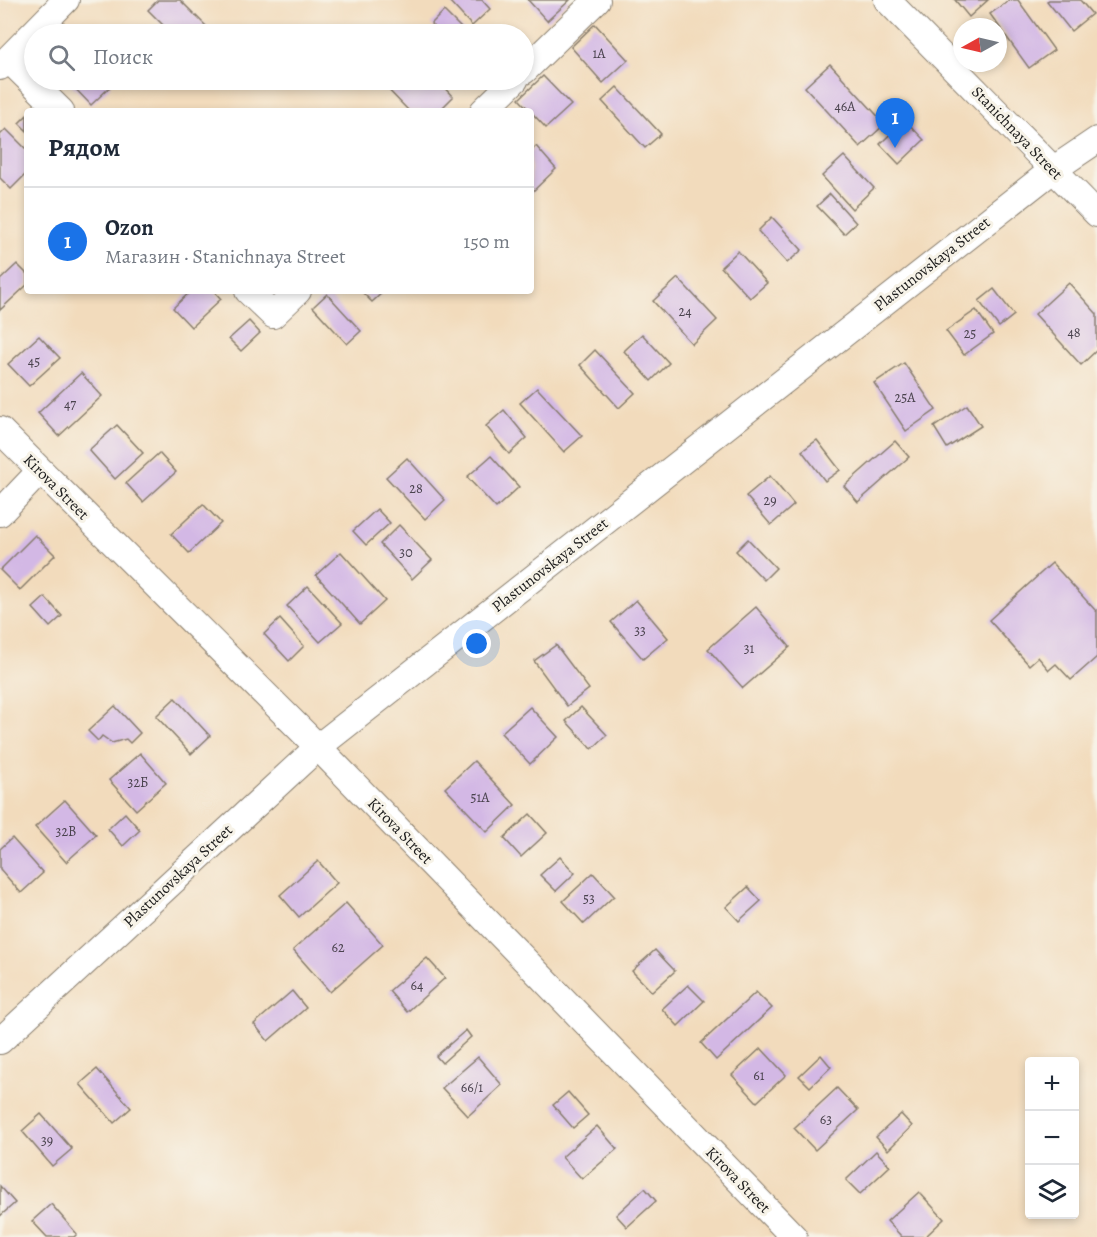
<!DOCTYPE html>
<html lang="ru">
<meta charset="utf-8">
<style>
:root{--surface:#fff;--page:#f2f2f3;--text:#1f2937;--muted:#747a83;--line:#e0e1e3;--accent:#1a73e8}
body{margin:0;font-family:Alegreya,serif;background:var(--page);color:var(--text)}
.controls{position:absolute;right:18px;bottom:18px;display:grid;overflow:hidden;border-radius:6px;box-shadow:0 3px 9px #0003}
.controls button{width:54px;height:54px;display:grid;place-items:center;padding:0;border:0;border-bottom:2px solid var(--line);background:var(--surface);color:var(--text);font:30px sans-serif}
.compass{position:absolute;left:953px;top:18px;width:54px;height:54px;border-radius:50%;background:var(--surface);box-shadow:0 3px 9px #0003;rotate:262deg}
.you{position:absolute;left:477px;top:644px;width:21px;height:21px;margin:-15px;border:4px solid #fff;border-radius:50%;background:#1a73e8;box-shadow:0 0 0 9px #1a73e833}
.badge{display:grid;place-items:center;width:39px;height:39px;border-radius:50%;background:var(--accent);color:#fff;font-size:20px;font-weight:700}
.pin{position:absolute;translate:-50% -50px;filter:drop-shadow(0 2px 3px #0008)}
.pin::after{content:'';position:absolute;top:32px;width:21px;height:18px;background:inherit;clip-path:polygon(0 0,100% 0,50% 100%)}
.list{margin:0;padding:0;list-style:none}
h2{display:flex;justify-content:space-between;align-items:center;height:78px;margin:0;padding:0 24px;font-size:26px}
h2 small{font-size:20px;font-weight:400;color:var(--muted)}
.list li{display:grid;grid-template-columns:39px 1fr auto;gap:18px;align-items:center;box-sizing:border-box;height:108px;padding:0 24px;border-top:2px solid var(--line)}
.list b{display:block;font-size:22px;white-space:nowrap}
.list p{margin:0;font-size:20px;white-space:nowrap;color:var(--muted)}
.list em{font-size:20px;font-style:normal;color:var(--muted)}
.icon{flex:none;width:33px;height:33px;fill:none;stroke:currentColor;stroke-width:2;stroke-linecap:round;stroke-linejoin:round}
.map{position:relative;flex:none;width:1097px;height:1237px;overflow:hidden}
.search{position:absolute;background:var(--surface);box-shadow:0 3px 9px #0003;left:24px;top:24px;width:510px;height:66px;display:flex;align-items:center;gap:15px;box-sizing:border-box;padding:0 21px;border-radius:33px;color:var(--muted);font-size:22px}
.panel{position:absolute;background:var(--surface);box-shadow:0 3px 9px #0003;left:24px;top:108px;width:510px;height:186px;border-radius:6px}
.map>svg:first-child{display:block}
.building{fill:#d3b8e5}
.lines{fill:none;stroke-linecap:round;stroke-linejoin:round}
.minor-casing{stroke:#877c6c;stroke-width:28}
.minor{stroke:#fff;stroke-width:26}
.labels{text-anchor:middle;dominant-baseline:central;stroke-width:6;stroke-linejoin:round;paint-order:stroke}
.number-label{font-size:14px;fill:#4a434e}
.street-label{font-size:16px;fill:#1c1c1c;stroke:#f7f3e8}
</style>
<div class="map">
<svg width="1097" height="1237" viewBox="0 0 1097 1237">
<rect width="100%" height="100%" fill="#f7f3e8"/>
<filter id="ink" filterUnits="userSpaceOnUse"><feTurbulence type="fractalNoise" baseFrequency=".0167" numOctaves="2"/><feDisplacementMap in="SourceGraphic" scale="12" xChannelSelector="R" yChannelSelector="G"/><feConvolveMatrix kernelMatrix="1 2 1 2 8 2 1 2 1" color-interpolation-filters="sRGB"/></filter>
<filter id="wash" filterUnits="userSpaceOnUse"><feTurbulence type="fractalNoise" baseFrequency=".008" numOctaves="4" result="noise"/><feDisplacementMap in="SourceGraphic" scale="24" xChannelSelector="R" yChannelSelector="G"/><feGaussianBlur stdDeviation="1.35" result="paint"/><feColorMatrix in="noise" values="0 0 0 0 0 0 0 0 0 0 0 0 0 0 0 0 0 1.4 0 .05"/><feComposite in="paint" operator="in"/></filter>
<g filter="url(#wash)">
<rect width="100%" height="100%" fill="#f2dbbc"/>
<g id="blocks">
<g class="building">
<polygon points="158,0 180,0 214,34 172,34 148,10"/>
<polygon points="452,0 482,0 490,9 472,26 450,2"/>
<polygon points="528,0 570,0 547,21"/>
<polygon points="955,0 988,0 969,17"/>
<polygon points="1010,0 1018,0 1054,50 1029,68 990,14"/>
<polygon points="1049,0 1080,0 1092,14 1071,31 1047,1"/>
<polygon points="444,11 467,34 441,34 431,24"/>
<polygon points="595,24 628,60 603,83 571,47"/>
<polygon points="830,64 885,124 860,147 805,87"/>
<polygon points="543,76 571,105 546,128 519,99"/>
<polygon points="67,80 105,80 111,86 91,105"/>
<polygon points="379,80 437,80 453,97 439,111 409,111"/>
<polygon points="617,87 661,134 645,148 602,101"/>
<polygon points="27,115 27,131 19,123"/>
<polygon points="905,120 924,140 899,164 880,144"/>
<polygon points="6,129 27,150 27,173 11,189 0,178 0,135"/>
<polygon points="536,146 556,169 531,193 531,151"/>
<polygon points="844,156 874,188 852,209 822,176"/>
<polygon points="830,194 856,223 844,234 817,206"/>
<polygon points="772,217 802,250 787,263 758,231"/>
<polygon points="738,251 767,283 750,298 721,267"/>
<polygon points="17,264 27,274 27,285 0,310 0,280"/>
<polygon points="678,278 717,320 692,344 653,301"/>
<polygon points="1069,283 1097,314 1097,350 1081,365 1035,314"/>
<polygon points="994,289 1014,315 999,327 979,301"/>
<polygon points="191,291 214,291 221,299 191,327 173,308"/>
<polygon points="361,291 384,291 372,302"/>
<polygon points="327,294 361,331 347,344 313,307"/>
<polygon points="976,310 993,334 964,355 946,331"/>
<polygon points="249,321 260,333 241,351 229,339"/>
<polygon points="642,334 669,363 651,381 624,351"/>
<polygon points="39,336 60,358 29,386 8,364"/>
<polygon points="595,350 635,393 619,408 580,365"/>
<polygon points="904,363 936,410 906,431 874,383"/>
<polygon points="81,373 102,396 59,436 38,413"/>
<polygon points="537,388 582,436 564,452 520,403"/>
<polygon points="967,405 981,426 947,448 934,427"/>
<polygon points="504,410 527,438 509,454 486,426"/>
<polygon points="117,425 143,453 115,479 89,450"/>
<polygon points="817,440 840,470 825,481 802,451"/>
<polygon points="895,441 909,457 858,502 844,486"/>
<polygon points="159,453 176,472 143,502 126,483"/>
<polygon points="491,456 519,487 496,508 467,477"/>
<polygon points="407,458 445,500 425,519 386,477"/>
<polygon points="770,476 794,505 771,525 746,496"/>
<polygon points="203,504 221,523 189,553 171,534"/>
<polygon points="377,509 390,523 366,545 353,531"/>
<polygon points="399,525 432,560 412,579 380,544"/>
<polygon points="35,535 55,555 20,590 0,570"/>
<polygon points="748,539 776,568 764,580 736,551"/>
<polygon points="341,552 385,601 360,624 316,575"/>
<polygon points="1052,563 1096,611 1097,610 1097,657 1071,680 1056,664 1049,670 1038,657 1029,665 989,620"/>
<polygon points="308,586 342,623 320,642 287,606"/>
<polygon points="45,597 62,616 50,627 33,608"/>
<polygon points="636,600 668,638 643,659 611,622"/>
<polygon points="756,607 790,647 743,688 708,649"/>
<polygon points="280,619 304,646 289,661 264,634"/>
<polygon points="556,645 589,689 567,706 534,661"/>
<polygon points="175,698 210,736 191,754 156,716"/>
<polygon points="115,706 140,733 130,743 126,739 112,743 102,736 98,741 88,731"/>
<polygon points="530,707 558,737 530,764 501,733"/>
<polygon points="581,707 607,735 592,749 566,721"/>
<polygon points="140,753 166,783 136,810 109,780"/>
<polygon points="474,761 515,805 487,832 445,788"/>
<polygon points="65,800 96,835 66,862 35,827"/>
<polygon points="125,813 140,830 123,846 108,829"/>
<polygon points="530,814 547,833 521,857 504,838"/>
<polygon points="12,838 43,873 21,893 0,869 0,849"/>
<polygon points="560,857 575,873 556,891 540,875"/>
<polygon points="318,861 337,883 299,917 280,895"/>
<polygon points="593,873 614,896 584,924 563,901"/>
<polygon points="748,887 761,901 739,921 726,907"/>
<polygon points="346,903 383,945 330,992 293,950"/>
<polygon points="655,950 675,971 652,992 632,971"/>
<polygon points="427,958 445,978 407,1012 389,991"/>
<polygon points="688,985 704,1001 678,1026 662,1009"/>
<polygon points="292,991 306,1008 268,1041 254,1024"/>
<polygon points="756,992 772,1008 716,1060 701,1043"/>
<polygon points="466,1030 471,1037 442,1063 436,1056"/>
<polygon points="761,1048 786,1075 757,1102 732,1075"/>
<polygon points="821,1055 831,1067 810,1087 799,1076"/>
<polygon points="478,1057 502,1085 468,1116 442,1088"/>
<polygon points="97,1069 131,1108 114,1123 80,1084"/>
<polygon points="837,1088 858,1110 815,1150 794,1128"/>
<polygon points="568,1092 588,1115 573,1128 553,1105"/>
<polygon points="41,1114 72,1149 52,1166 22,1131"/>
<polygon points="901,1114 912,1126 888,1150 876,1137"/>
<polygon points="597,1126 617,1149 582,1179 562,1157"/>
<polygon points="876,1151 890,1166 860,1194 846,1180"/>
<polygon points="0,1186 15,1203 0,1216"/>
<polygon points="645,1188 656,1201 627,1227 616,1215"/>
<polygon points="919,1192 944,1219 925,1237 902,1237 887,1221"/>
<polygon points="51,1204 77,1234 74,1237 47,1237 32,1221"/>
</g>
</g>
</g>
<g filter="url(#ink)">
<use href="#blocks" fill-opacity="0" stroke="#877c6c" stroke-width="1.5"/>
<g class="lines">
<defs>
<g id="minor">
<polyline points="887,0 1097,214"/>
<polyline points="8,59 61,111"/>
<polyline points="0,67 66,0"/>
<polyline points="524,71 597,0"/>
<polyline points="483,111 515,80"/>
<polyline points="248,291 273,315 298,291"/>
<polyline points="0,430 318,747 794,1237"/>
<polyline points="0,513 40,471"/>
<polyline points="0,1041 318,747 1054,169 1097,140"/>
</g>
</defs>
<use href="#minor" class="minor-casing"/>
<use href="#minor" class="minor"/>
</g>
</g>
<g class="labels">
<g class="number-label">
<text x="599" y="53">1А</text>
<text x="845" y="106">46А</text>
<text x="685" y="311">24</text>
<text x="1074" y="332">48</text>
<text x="970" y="333">25</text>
<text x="34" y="361">45</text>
<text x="905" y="397">25А</text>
<text x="70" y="404">47</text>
<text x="416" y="488">28</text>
<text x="770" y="500">29</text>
<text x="406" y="552">30</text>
<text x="640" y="630">33</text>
<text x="749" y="648">31</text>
<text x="138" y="782">32Б</text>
<text x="480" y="797">51А</text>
<text x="66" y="831">32В</text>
<text x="589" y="898">53</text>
<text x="338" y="947">62</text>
<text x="417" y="985">64</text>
<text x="759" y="1075">61</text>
<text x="472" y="1087">66/1</text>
<text x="826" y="1119">63</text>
<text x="47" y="1140">39</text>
</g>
<g class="street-label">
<text transform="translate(1017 133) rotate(46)">Stanichnaya Street</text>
<text transform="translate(932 264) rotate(-38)">Plastunovskaya Street</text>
<text transform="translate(56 487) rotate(45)">Kirova Street</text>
<text transform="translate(550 565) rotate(-38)">Plastunovskaya Street</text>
<text transform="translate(400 831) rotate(46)">Kirova Street</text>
<text transform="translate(178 876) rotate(-43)">Plastunovskaya Street</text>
<text transform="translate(738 1180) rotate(46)">Kirova Street</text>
</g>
</g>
</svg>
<div class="controls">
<button>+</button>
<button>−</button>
<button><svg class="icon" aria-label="layers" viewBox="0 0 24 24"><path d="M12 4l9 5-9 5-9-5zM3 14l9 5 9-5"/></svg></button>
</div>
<svg class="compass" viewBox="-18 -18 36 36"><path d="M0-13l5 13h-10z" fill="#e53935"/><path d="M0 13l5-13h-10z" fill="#747a83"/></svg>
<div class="you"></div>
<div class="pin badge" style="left:895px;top:148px">1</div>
<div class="search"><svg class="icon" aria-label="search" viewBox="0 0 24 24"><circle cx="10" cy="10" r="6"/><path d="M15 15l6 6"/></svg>Поиск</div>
<section class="panel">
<h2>Рядом<small></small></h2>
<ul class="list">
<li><span class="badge">1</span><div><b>Ozon</b><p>Магазин · Stanichnaya Street</p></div><em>150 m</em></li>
</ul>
</section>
</div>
